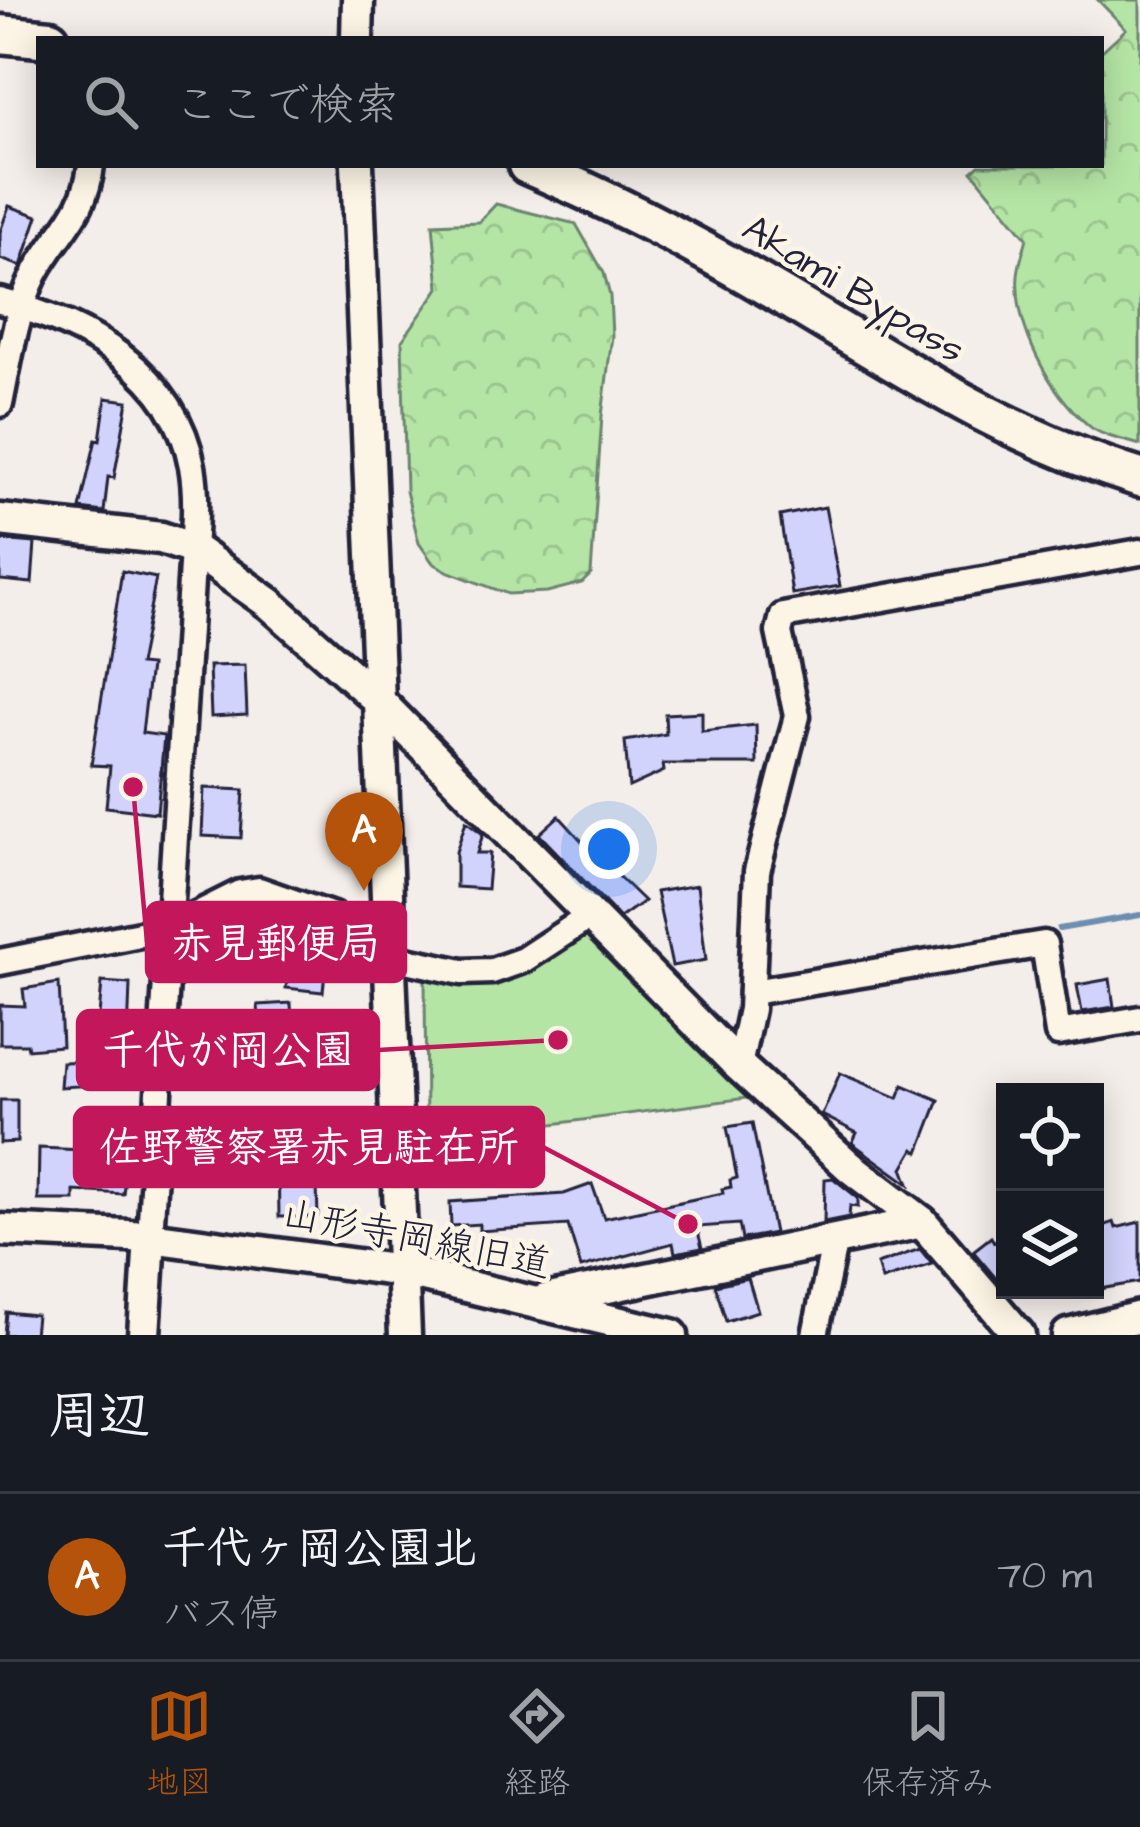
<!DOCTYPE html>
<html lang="ja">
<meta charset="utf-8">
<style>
:root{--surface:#171b24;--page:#20242c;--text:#f1f3f6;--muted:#9ea1a6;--line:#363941;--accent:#b45309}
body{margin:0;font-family:"Architects Daughter","Klee One",sans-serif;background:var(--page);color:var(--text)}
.controls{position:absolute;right:36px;bottom:36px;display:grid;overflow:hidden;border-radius:0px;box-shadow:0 6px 30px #0003}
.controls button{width:108px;height:108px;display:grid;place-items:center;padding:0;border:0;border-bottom:3px solid var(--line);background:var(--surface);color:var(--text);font:60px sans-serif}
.you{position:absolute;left:609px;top:849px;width:42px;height:42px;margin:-30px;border:9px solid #fff;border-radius:50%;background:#1a73e8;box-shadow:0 0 0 18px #1a73e833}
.badge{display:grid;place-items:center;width:78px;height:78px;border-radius:50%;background:var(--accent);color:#fff;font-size:39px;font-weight:700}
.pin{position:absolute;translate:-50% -99px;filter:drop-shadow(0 3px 6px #0008)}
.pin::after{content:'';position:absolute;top:63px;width:42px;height:36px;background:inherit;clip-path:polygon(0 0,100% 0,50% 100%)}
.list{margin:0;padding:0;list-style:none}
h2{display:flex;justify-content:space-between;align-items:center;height:156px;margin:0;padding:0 48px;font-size:51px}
h2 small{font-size:39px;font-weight:400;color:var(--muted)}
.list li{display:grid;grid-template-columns:78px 1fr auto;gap:36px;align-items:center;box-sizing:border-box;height:168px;padding:0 48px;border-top:3px solid var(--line)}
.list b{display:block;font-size:45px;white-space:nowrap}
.list p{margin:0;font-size:39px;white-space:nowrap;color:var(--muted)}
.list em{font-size:39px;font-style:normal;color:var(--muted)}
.icon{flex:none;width:66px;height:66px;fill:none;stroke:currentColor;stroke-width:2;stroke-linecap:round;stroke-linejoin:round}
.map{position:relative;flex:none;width:1140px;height:1335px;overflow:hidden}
.search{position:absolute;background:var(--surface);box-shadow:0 6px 30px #0003;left:36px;right:36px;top:36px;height:132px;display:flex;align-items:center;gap:30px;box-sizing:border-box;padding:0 42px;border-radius:0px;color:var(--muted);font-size:45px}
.sheet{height:324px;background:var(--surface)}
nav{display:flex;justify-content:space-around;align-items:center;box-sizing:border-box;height:168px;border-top:3px solid var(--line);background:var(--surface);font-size:33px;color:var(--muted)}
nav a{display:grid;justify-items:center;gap:6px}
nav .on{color:var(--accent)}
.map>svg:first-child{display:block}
.forest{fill:url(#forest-crowns);stroke:#6c8470;stroke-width:3}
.park{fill:#b5e5a5;stroke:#6c8470;stroke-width:3}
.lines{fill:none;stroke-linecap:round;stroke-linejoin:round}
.stream{stroke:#6c8eaf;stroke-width:6}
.building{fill:#d2d3fc;stroke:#22223b;stroke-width:3}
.minor-casing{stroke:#22223b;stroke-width:33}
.tertiary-casing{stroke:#22223b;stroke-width:39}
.secondary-casing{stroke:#22223b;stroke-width:45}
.minor{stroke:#fcf5e5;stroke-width:24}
.tertiary{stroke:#fcf5e5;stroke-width:30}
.secondary{stroke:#fcf5e5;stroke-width:36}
.labels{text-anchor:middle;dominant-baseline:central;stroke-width:9;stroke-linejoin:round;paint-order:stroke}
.street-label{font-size:39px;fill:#22223b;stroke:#fcf5e5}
.leader{fill:none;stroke:#c2185b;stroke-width:4.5}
.callout-dot{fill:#c2185b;stroke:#fcf5e5;stroke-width:4.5}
.callout{fill:#c2185b;stroke:#c2185b;stroke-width:4.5}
.callout-label{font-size:42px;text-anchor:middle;font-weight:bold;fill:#fff}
</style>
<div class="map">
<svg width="1140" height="1335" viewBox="0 0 1140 1335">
<defs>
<pattern id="forest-crowns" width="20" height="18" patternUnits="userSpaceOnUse" patternTransform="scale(3)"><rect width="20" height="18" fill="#b5e5a5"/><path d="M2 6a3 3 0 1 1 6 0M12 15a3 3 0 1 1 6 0" fill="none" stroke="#9bc48f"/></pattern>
</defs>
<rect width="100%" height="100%" fill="#f4eeea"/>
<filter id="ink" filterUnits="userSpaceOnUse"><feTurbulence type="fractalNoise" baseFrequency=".00833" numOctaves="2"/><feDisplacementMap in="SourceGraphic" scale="24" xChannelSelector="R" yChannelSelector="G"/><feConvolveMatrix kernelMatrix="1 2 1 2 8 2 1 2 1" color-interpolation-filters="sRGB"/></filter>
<g filter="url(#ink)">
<g class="forest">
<path d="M1098,0h42v445c-16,-5 -40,-9 -52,-20 -39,-34 -74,-98 -70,-150 1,-12 6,-25 9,-37l-55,-67 7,-6h122v-113l25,-23z"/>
<polygon points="496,204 576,224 604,273 610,296 612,336 602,416 591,574 582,583 547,592 508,594 449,572 433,563 419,543 406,491 402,341 439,288 433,224 479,222"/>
</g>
<polygon class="park" points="590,935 747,1098 426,1141 425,976 523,971"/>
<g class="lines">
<polyline class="stream" points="1059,929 1140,915"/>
</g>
<g class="building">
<polygon points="9,206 38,216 21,266 0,259 0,232"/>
<polygon points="106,398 128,401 114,478 108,477 104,512 80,509 96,439 100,440"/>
<polygon points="825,507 840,586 792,594 780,516"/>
<polygon points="0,540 35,543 32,583 0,580"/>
<polygon points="122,571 156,578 139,665 150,666 142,733 164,736 157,813 106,807 110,766 91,765"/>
<polygon points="245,665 247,715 211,717 209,666"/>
<polygon points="702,712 702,731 756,725 757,764 663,764 664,771 629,787 625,741 666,734 665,714"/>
<polygon points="204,788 244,790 241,838 202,836"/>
<polygon points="559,816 612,874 614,872 644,901 620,918 539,834"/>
<polygon points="466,821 483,834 477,853 490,853 487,889 456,887 456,852"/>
<polygon points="697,885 706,960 672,966 656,892"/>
<polygon points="245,909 274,913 270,935 328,941 323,992 286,988 289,965 226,953 233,915"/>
<polygon points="1110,979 1114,1007 1082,1012 1077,985"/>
<polygon points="102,982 130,984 128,1039 122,1039 118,1084 60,1087 62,1062 95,1061"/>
<polygon points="59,983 62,1046 28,1049 27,1044 0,1044 0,1005 25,1006 23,989"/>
<polygon points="291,1003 294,1058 262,1060 258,1005"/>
<polygon points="840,1073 898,1098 903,1085 939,1100 919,1152 914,1149 903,1168 909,1184 852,1143 857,1133 822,1115"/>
<polygon points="0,1100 17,1100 17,1142 0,1143"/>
<polygon points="752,1123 774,1233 742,1239 739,1224 697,1227 702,1248 675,1253 673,1243 581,1268 568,1225 479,1231 479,1224 451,1226 450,1202 564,1194 592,1184 604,1218 723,1193 722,1189 731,1187 730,1180 737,1178 727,1127"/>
<polygon points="39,1148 128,1152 123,1194 74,1191 74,1200 38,1200"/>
<polygon points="278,1154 316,1154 318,1217 279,1217"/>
<polygon points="833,1178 858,1198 858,1207 850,1206 849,1217 824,1222 825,1179"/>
<polygon points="1114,1222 1116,1228 1140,1222 1140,1282 1095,1290 1095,1229"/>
<polygon points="1005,1233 1005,1289 973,1251 991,1237 994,1242"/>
<polygon points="920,1249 932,1264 882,1280 877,1264"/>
<polygon points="748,1278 758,1311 726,1321 715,1285"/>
<polygon points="6,1312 36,1315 34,1335 4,1335"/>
</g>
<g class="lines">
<defs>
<g id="minor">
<path d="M0,301c85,22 175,71 192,165 5,28 3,55 1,83l-43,688"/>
<path d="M0,404c9,-43 15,-90 35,-130 21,-41 51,-59 56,-109"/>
<polyline points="0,962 170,928 240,893 259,890 333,916 388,956 462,972 492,971 523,960 590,916"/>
<polyline points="752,992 1044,944 1058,1033 1140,1019"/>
<polyline points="739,1066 751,1009 757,871 797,716 779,632 783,616 1140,552"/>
<polyline points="815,1335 835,1239"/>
</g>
<g id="tertiary">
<polyline points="357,39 358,0"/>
<polyline points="357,165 405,1335"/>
<polyline points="0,520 161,538 193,549 269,603 377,699 739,1066 850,1167 922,1222"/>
<polyline points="0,1230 150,1237 402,1271 672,1335"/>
<polyline points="545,1300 922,1222 1019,1335"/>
<polyline points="144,1335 150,1237"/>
<polyline points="1068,1335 1140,1317"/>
</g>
<g id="secondary">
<polyline points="0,34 50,39"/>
<path d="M527,165c88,37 172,81 254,130 120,71 224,141 359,183"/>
</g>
</defs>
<use href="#minor" class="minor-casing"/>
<use href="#tertiary" class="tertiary-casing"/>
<use href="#secondary" class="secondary-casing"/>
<use href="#minor" class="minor"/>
<use href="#tertiary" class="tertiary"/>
<use href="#secondary" class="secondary"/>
</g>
</g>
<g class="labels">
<g class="street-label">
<text transform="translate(853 290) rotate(31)">Akami Bypass</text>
<text transform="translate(416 1240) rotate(11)">山形寺岡線旧道</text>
</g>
</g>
<path class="leader" d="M133 787L147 942M558 1040L378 1050M688 1224L543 1147"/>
<g class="callout-dot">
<circle cx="133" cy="787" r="12"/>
<circle cx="558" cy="1040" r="12"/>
<circle cx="688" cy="1224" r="12"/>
</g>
<g class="callout">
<rect x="147" y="903" width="258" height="78" rx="12"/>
<rect x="78" y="1011" width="300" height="78" rx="12"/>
<rect x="75" y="1108" width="468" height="78" rx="12"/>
</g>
<g class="callout-label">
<text x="276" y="957">赤見郵便局</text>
<text x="228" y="1064">千代が岡公園</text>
<text x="309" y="1161">佐野警察署赤見駐在所</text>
</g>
</svg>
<div class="controls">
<button><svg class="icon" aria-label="locate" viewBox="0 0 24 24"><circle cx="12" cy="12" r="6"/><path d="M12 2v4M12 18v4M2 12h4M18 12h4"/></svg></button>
<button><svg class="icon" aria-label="layers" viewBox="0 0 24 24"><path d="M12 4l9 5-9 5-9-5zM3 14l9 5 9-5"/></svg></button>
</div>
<div class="you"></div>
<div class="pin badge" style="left:364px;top:891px">A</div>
<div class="search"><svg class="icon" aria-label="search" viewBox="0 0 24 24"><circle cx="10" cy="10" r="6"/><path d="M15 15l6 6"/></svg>ここで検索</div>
</div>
<section class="sheet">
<h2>周辺<small></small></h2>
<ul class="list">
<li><span class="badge">A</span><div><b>千代ヶ岡公園北</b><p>バス停</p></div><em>70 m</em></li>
</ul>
</section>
<nav>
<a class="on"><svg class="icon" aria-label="map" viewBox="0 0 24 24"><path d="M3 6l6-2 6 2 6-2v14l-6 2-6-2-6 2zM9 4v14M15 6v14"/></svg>地図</a>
<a><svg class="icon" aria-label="directions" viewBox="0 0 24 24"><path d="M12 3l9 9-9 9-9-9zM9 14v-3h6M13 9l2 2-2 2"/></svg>経路</a>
<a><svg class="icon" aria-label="saved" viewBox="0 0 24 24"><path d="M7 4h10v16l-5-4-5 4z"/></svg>保存済み</a>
</nav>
